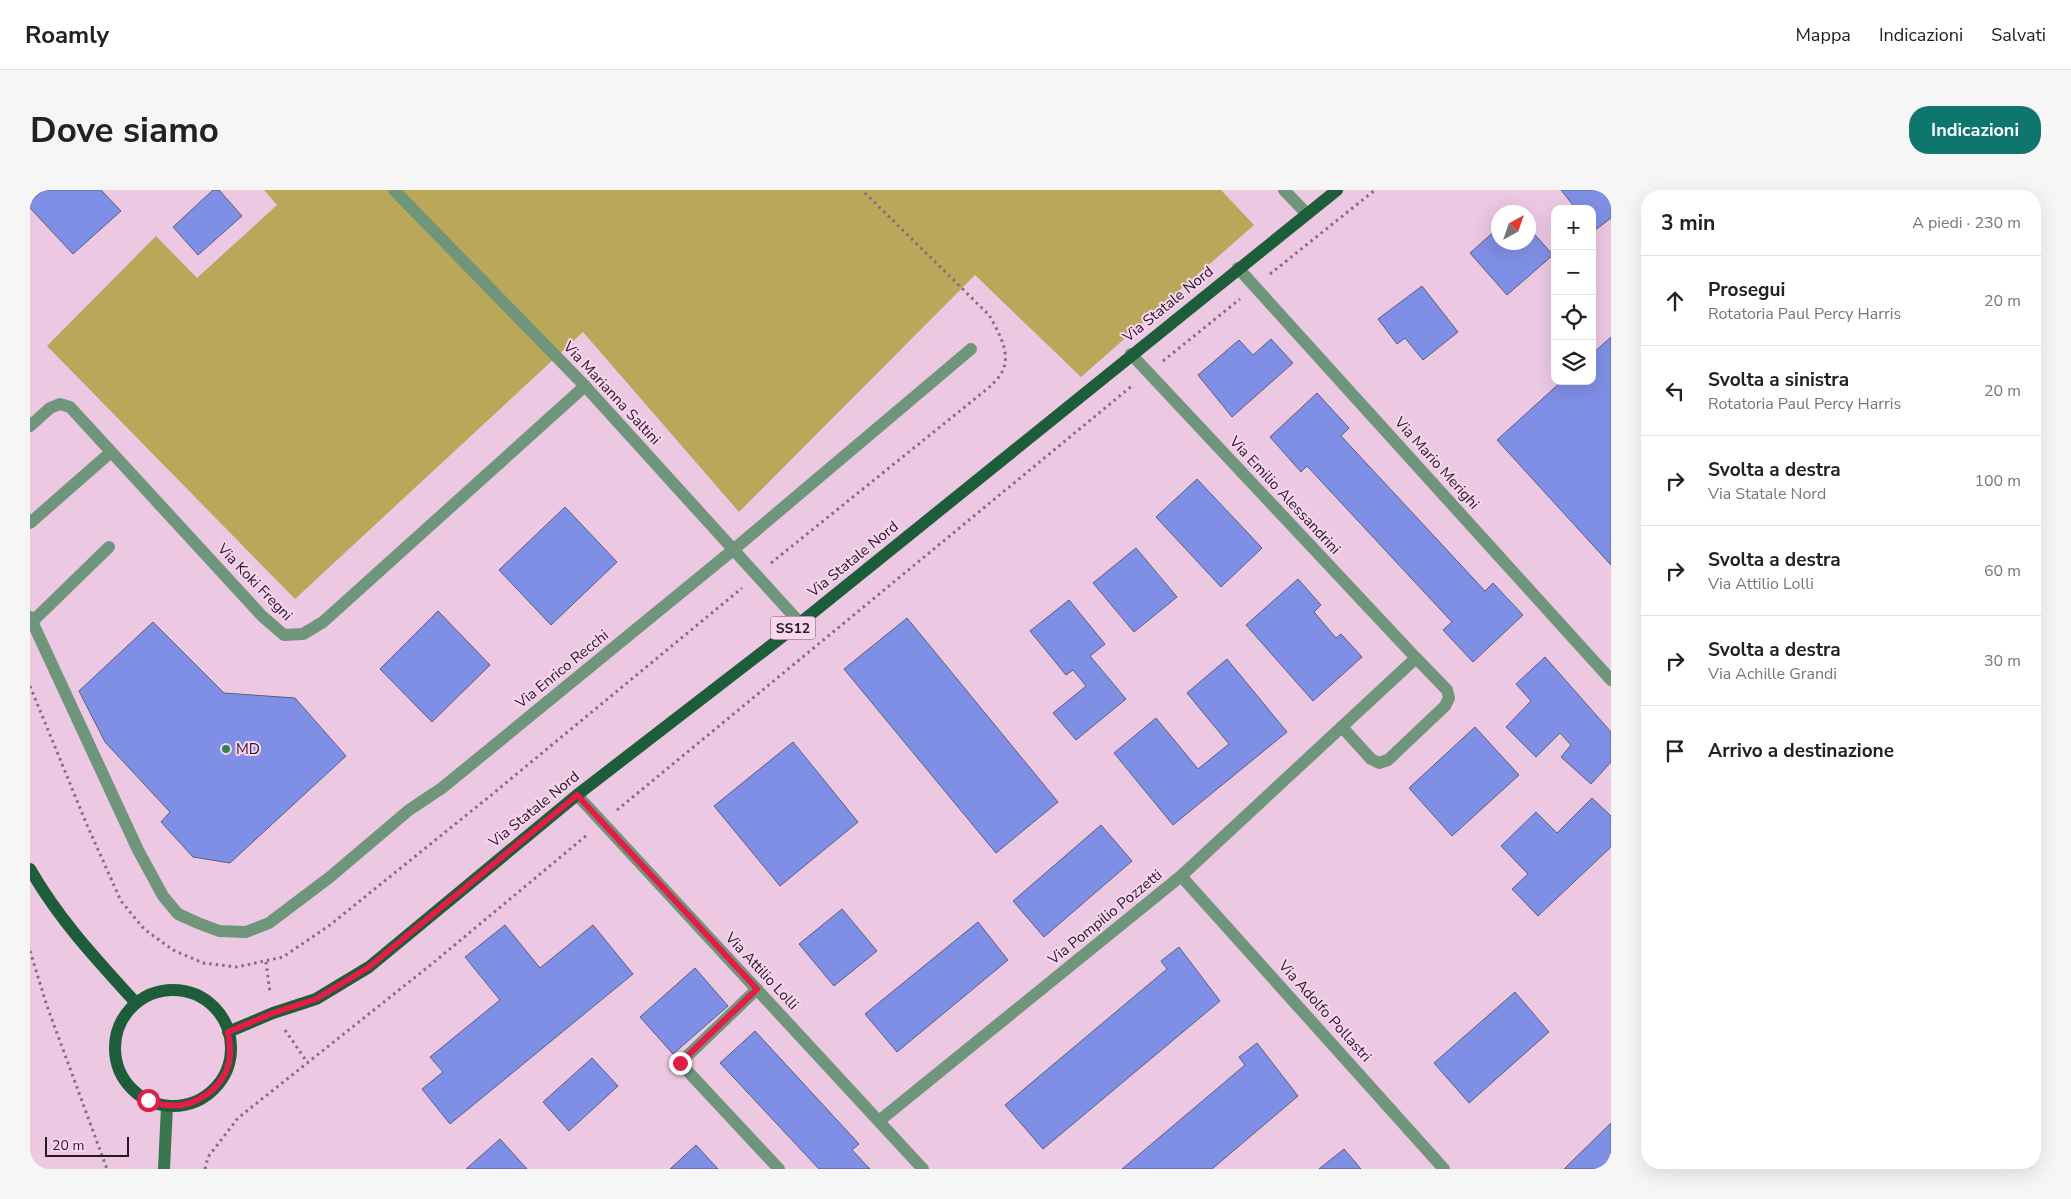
<!DOCTYPE html>
<html lang="it">
<meta charset="utf-8">
<style>
:root{--surface:#fff;--page:#f6f6f6;--text:#222;--muted:#767676;--line:#e0e0e0;--accent:#0f766e}
body{margin:0;font-family:"Nunito Sans",sans-serif;background:var(--page);color:var(--text)}
.controls{position:absolute;right:15px;top:15px;display:grid;overflow:hidden;border-radius:10px;box-shadow:0 5px 20px #0002}
.controls button{width:45px;height:45px;display:grid;place-items:center;padding:0;border:0;border-bottom:1px solid var(--line);background:var(--surface);color:var(--text);font:25px sans-serif}
.compass{position:absolute;left:1461px;top:15px;width:45px;height:45px;border-radius:50%;background:var(--surface);box-shadow:0 5px 20px #0002;rotate:40deg}
.scale{position:absolute;left:15px;bottom:12px;width:84px;box-sizing:border-box;padding-left:5px;border:2px solid #251923;border-top:0;font-size:14px;line-height:18px;white-space:nowrap;color:#251923;-webkit-text-stroke:4px #f9d5f0;paint-order:stroke}
.stop{position:absolute;width:15px;height:15px;margin:-11px;border:4px solid #e11d48;border-radius:50%;background:#fff}
.stop.end{background:#e11d48;border-color:#fff;box-shadow:0 1px 5px #0008}
.list{margin:0;padding:0;list-style:none}
h2{display:flex;justify-content:space-between;align-items:center;height:65px;margin:0;padding:0 20px;font-size:21px}
h2 small{font-size:16px;font-weight:400;color:var(--muted)}
.list li{display:grid;grid-template-columns:32px 1fr auto;gap:15px;align-items:center;box-sizing:border-box;height:90px;padding:0 20px;border-top:1px solid var(--line)}
.list b{display:block;font-size:19px;white-space:nowrap}
.list p{margin:0;font-size:16px;white-space:nowrap;color:var(--muted)}
.list em{font-size:16px;font-style:normal;color:var(--muted)}
.icon{flex:none;width:28px;height:28px;fill:none;stroke:currentColor;stroke-width:2;stroke-linecap:round;stroke-linejoin:round}
.map{position:relative;flex:none;width:1581px;height:979px;overflow:hidden;border-radius:20px}
header{display:flex;align-items:center;gap:30px;box-sizing:border-box;height:70px;padding:0 25px;background:var(--surface);border-bottom:1px solid var(--line)}
header strong{font-size:24px}
nav{display:flex;gap:28px;margin-inline-start:auto;font-size:18px}
.intro{display:flex;align-items:center;justify-content:space-between;box-sizing:border-box;height:120px;padding:0 30px}
h1{margin:0;font-size:35px}
.button{padding:12px 22px;border-radius:20px;background:var(--accent);color:#fff;font-size:18px;font-weight:700}
main{display:flex;gap:30px;padding:0 30px}
aside{flex:1;background:var(--surface);border-radius:20px;box-shadow:0 5px 20px #0002}
.map>svg:first-child{display:block}
.green{fill:#bba75a}
.building{fill:#7f8fe5;stroke:#585f80}
.lines{fill:none;stroke-linecap:round;stroke-linejoin:round}
.path{stroke:#846d7f;stroke-width:3;stroke-dasharray:2.5 4;stroke-linecap:butt}
.lane{stroke:#6f967b;stroke-width:12}
.street{stroke:#6f967b;stroke-width:12}
.secondary{stroke:#3a7751;stroke-width:12}
.primary{stroke:#1e5d39;stroke-width:12}
.route{stroke:#e11d48;stroke-width:6}
.poi-dot{fill:#318152;stroke:#f9d5f0;stroke-width:2}
.labels{text-anchor:middle;dominant-baseline:central;stroke-width:4;stroke-linejoin:round;paint-order:stroke}
.shield{fill:#f9d5f0;stroke:#655160;stroke-width:1}
.shield-label{font-size:14px;font-weight:bold;fill:#251923}
.street-label{font-size:15px;fill:#251923;stroke:#f9d5f0}
.poi-label{font-size:15px;fill:#251923;stroke:#f9d5f0;text-anchor:start}
</style>
<header>
<strong>Roamly</strong>
<nav><a>Mappa</a><a>Indicazioni</a><a>Salvati</a></nav>
</header>
<div class="intro"><h1>Dove siamo</h1><a class="button">Indicazioni</a></div>
<main>
<div class="map">
<svg width="1581" height="979" viewBox="0 0 1581 979">
<rect width="100%" height="100%" fill="#ecc8e3"/>
<polygon class="green" points="234,0 1191,0 1224,35 1051,187 945,85 709,322 553,142 265,409 17,156 126,46 167,88 247,15"/>
<g class="building">
<polygon points="13,0 71,0 91,21 43,64 0,18 0,12"/>
<polygon points="183,0 189,0 212,26 168,65 143,37"/>
<polygon points="1531,0 1581,0 1581,28 1564,41 1562,39 1562,19 1546,19"/>
<polygon points="1498,37 1523,65 1477,105 1440,63 1468,38 1468,52 1498,52"/>
<polygon points="1392,96 1428,142 1393,170 1375,148 1367,154 1348,129"/>
<polygon points="1581,147 1581,375 1467,250 1532,191 1562,191 1562,164"/>
<polygon points="1241,149 1263,173 1202,227 1168,185 1209,150 1223,165"/>
<polygon points="1287,203 1319,238 1311,246 1455,401 1463,393 1493,425 1443,472 1413,440 1422,432 1277,276 1271,282 1240,247"/>
<polygon points="1167,289 1232,358 1191,397 1126,327"/>
<polygon points="535,317 587,372 521,435 469,380"/>
<polygon points="1106,358 1147,407 1104,442 1063,393"/>
<polygon points="1268,389 1291,415 1284,422 1306,448 1311,444 1332,467 1283,511 1216,435"/>
<polygon points="1039,410 1075,454 1060,466 1096,509 1046,550 1023,523 1056,496 1043,480 1036,485 1000,441"/>
<polygon points="408,421 460,475 402,532 350,479"/>
<polygon points="877,428 1028,612 966,663 814,479"/>
<polygon points="123,432 194,503 265,508 316,566 200,673 163,667 131,632 140,622 75,552 49,501"/>
<polygon points="1515,467 1581,542 1581,572 1561,594 1531,567 1541,555 1530,543 1506,567 1476,537 1501,511 1486,494"/>
<polygon points="1197,469 1257,542 1143,635 1084,563 1126,528 1168,579 1199,554 1157,503"/>
<polygon points="1445,537 1489,585 1422,646 1379,598"/>
<polygon points="763,552 828,632 750,696 684,616"/>
<polygon points="1562,608 1581,626 1581,657 1508,726 1482,699 1498,684 1471,656 1506,622 1527,643"/>
<polygon points="1071,635 1102,671 1014,747 983,711"/>
<polygon points="812,719 847,761 804,796 769,754"/>
<polygon points="948,732 978,770 867,862 835,824"/>
<polygon points="475,735 510,778 563,735 603,784 420,934 392,899 413,882 400,867 470,810 435,767"/>
<polygon points="1149,757 1190,811 1013,959 975,915 1137,779 1131,771"/>
<polygon points="665,778 698,816 643,864 610,827"/>
<polygon points="1485,802 1519,842 1439,913 1404,873"/>
<polygon points="725,841 829,954 822,960 840,979 789,979 690,873"/>
<polygon points="1227,853 1268,906 1182,979 1092,979 1215,875 1209,867"/>
<polygon points="562,868 588,896 539,941 513,912"/>
<polygon points="1581,933 1581,979 1534,979"/>
<polygon points="470,949 497,979 436,979"/>
<polygon points="666,955 688,979 640,979"/>
<polygon points="1314,959 1331,979 1289,979"/>
</g>
<g class="lines">
<g class="path">
<polyline points="1240,84 1345,0"/>
<polyline points="1133,171 1210,109"/>
<path d="M741,373l221,-178c3,-4 8,-8 10,-13 10,-18 -4,-41 -13,-57l-127,-125"/>
<polyline points="0,496 57,635 91,711 114,739 143,760 173,773 207,777 253,767 300,735 460,606 712,398"/>
<polyline points="587,620 1103,195"/>
<polyline points="0,761 17,816 77,979"/>
<polyline points="236,772 240,803"/>
<polyline points="255,840 277,872"/>
<polyline points="175,979 178,967 208,928 403,773 557,645"/>
</g>
<g class="lane">
<polyline points="1254,0 1277,24"/>
<polyline points="0,333 81,262"/>
<polyline points="0,427 108,660 133,706 148,724 168,733 189,741 216,742 239,733 300,687 379,620 412,598 703,360 941,159"/>
<polyline points="3,431 79,357"/>
</g>
<g class="street">
<polyline points="364,0 555,196 770,433"/>
<polyline points="1208,78 1581,490"/>
<polyline points="0,236 20,218 30,214 40,217 232,426 254,445 273,444 293,432 555,196"/>
<polyline points="1312,537 1341,569 1349,573 1358,570 1415,516 1419,508 1417,500 1386,468"/>
<polyline points="547,605 893,979"/>
<polyline points="1151,686 1414,979"/>
<polyline points="727,799 650,873 749,979"/>
<polyline points="849,931 1151,686 1386,468 1101,164"/>
</g>
<polyline class="secondary" points="134,979 137,916"/>
<g class="primary">
<path d="M0,679c30,52 66,90 106,134"/>
<circle cx="143" cy="858" r="58"/>
<polyline points="198,842 243,823 286,809 339,777 547,605 770,433 1307,0"/>
</g>
</g>
<g class="lines">
<path class="route" d="M118,910c6,2 12,5 19,5 27,4 55,-16 62,-42 2,-11 1,-21 -1,-31l45,-19 43,-14 53,-32 208,-172 180,194 -77,74"/>
</g>
<circle class="poi-dot" cx="196" cy="559" r="5"/>
<g class="labels">
<rect class="shield" x="740.5" y="426.5" width="45" height="23" rx="4"/>
<g class="shield-label">
<text x="763" y="438">SS12</text>
</g>
<g class="street-label">
<text transform="translate(1138 114) rotate(-39)">Via Statale Nord</text>
<text transform="translate(582 203) rotate(47)">Via Marianna Saltini</text>
<text transform="translate(1407 273) rotate(48)">Via Mario Merighi</text>
<text transform="translate(1255 305) rotate(47)">Via Emilio Alessandrini</text>
<text transform="translate(823 369) rotate(-39)">Via Statale Nord</text>
<text transform="translate(225 392) rotate(46)">Via Koki Fregni</text>
<text transform="translate(532 479) rotate(-39)">Via Enrico Recchi</text>
<text transform="translate(504 619) rotate(-39)">Via Statale Nord</text>
<text transform="translate(1075 727) rotate(-39)">Via Pompilio Pozzetti</text>
<text transform="translate(732 781) rotate(47)">Via Attilio Lolli</text>
<text transform="translate(1295 821) rotate(48)">Via Adolfo Pollastri</text>
</g>
<g class="poi-label">
<text x="206" y="559">MD</text>
</g>
</g>
</svg>
<div class="controls">
<button>+</button>
<button>−</button>
<button><svg class="icon" aria-label="locate" viewBox="0 0 24 24"><circle cx="12" cy="12" r="6"/><path d="M12 2v4M12 18v4M2 12h4M18 12h4"/></svg></button>
<button><svg class="icon" aria-label="layers" viewBox="0 0 24 24"><path d="M12 4l9 5-9 5-9-5zM3 14l9 5 9-5"/></svg></button>
</div>
<svg class="compass" viewBox="-18 -18 36 36"><path d="M0-13l5 13h-10z" fill="#e53935"/><path d="M0 13l5-13h-10z" fill="#767676"/></svg>
<div class="scale">20 m</div>
<div class="stop" style="left:118px;top:910px"></div>
<div class="stop end" style="left:650px;top:873px"></div>
</div>
<aside>
<h2>3 min<small>A piedi · 230 m</small></h2>
<ul class="list">
<li><svg class="icon" aria-label="ahead" viewBox="0 0 24 24"><path d="M12 20V5M6 11l6-6 6 6"/></svg><div><b>Prosegui</b><p>Rotatoria Paul Percy Harris</p></div><em>20 m</em></li>
<li><svg class="icon" aria-label="left" viewBox="0 0 24 24"><path d="M17 20v-9H6M10 6l-5 5 5 5"/></svg><div><b>Svolta a sinistra</b><p>Rotatoria Paul Percy Harris</p></div><em>20 m</em></li>
<li><svg class="icon" aria-label="right" viewBox="0 0 24 24"><path d="M7 20v-9h11M14 6l5 5-5 5"/></svg><div><b>Svolta a destra</b><p>Via Statale Nord</p></div><em>100 m</em></li>
<li><svg class="icon" aria-label="right" viewBox="0 0 24 24"><path d="M7 20v-9h11M14 6l5 5-5 5"/></svg><div><b>Svolta a destra</b><p>Via Attilio Lolli</p></div><em>60 m</em></li>
<li><svg class="icon" aria-label="right" viewBox="0 0 24 24"><path d="M7 20v-9h11M14 6l5 5-5 5"/></svg><div><b>Svolta a destra</b><p>Via Achille Grandi</p></div><em>30 m</em></li>
<li><svg class="icon" aria-label="arrive" viewBox="0 0 24 24"><path d="M6 21V4h12l-3 4 3 4H6"/></svg><div><b>Arrivo a destinazione</b></div></li>
</ul>
</aside>
</main>
